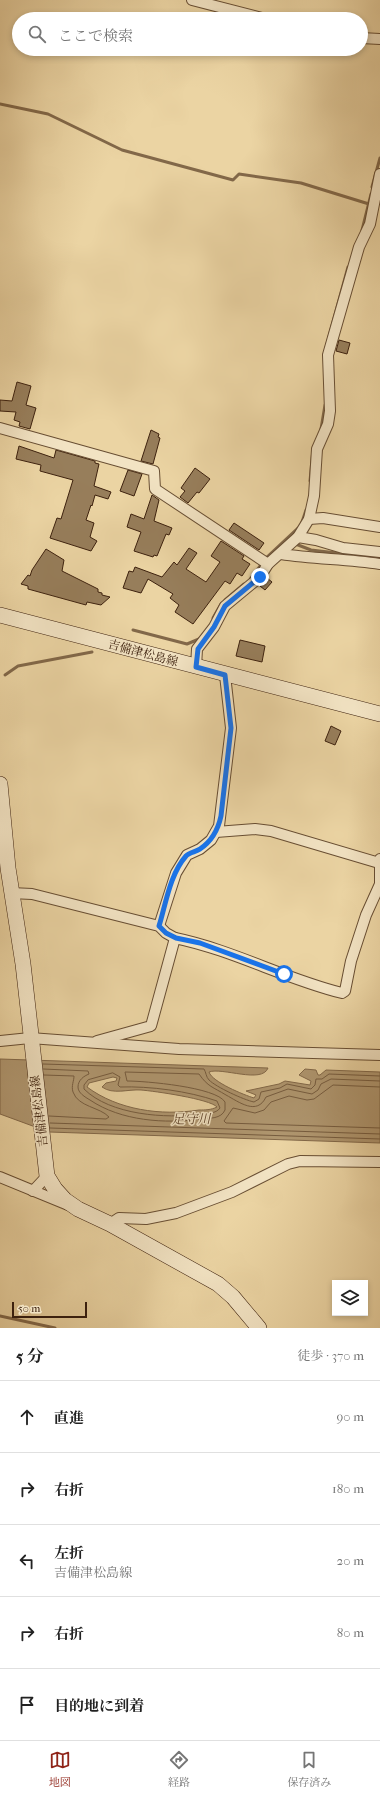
<!DOCTYPE html>
<html lang="ja">
<meta charset="utf-8">
<style>
:root{--surface:#fff;--page:#f6f6f6;--text:#222;--muted:#767676;--line:#e0e0e0;--accent:#8f2418}
body{margin:0;font-family:"IM FELL French Canon","Noto Serif JP",serif;background:var(--page);color:var(--text)}
.controls{position:absolute;right:12px;bottom:12px;display:grid;overflow:hidden;border-radius:0px;box-shadow:0 2px 6px #0003}
.controls button{width:36px;height:36px;display:grid;place-items:center;padding:0;border:0;border-bottom:1px solid var(--line);background:var(--surface);color:var(--text);font:20px sans-serif}
.scale{position:absolute;left:12px;bottom:10px;width:75px;box-sizing:border-box;padding-left:4px;border:2px solid #3d210e;border-top:0;font-size:11px;line-height:14px;white-space:nowrap;color:#3d210e;-webkit-text-stroke:3px #f2e3c3;paint-order:stroke}
.stop{position:absolute;width:12px;height:12px;margin:-9px;border:3px solid #1a73e8;border-radius:50%;background:#fff}
.stop.end{background:#1a73e8;border-color:#fff;box-shadow:0 1px 4px #0008}
.list{margin:0;padding:0;list-style:none}
h2{display:flex;justify-content:space-between;align-items:center;height:52px;margin:0;padding:0 16px;font-size:17px}
h2 small{font-size:13px;font-weight:400;color:var(--muted)}
.list li{display:grid;grid-template-columns:26px 1fr auto;gap:12px;align-items:center;box-sizing:border-box;height:72px;padding:0 16px;border-top:1px solid var(--line)}
.list b{display:block;font-size:15px;white-space:nowrap}
.list p{margin:0;font-size:13px;white-space:nowrap;color:var(--muted)}
.list em{font-size:13px;font-style:normal;color:var(--muted)}
.icon{flex:none;width:22px;height:22px;fill:none;stroke:currentColor;stroke-width:2;stroke-linecap:round;stroke-linejoin:round}
.map{position:relative;flex:none;width:380px;height:1328px;overflow:hidden}
.search{position:absolute;background:var(--surface);box-shadow:0 2px 6px #0003;left:12px;right:12px;top:12px;height:44px;display:flex;align-items:center;gap:10px;box-sizing:border-box;padding:0 14px;border-radius:22px;color:var(--muted);font-size:15px}
.sheet{height:412px;background:var(--surface)}
nav{display:flex;justify-content:space-around;align-items:center;box-sizing:border-box;height:56px;border-top:1px solid var(--line);background:var(--surface);font-size:11px;color:var(--muted)}
nav a{display:grid;justify-items:center;gap:2px}
nav .on{color:var(--accent)}
.map>svg:first-child{display:block}
.water{fill:#b09770;stroke:#826849;fill-rule:evenodd}
.lines{fill:none;stroke-linecap:round;stroke-linejoin:round}
.shore{stroke:#765c3f;stroke-width:1}
.stream{stroke:#826849;stroke-width:3}
.building{fill:#977e5b;stroke:#3d210e}
.street-casing{stroke:#684e33;stroke-width:12}
.secondary-casing{stroke:#3d210e;stroke-width:16}
.street{stroke:#f2e3c3;stroke-width:10}
.secondary{stroke:#f2e3c3;stroke-width:15}
.route{stroke:#1a73e8;stroke-width:5}
.labels{text-anchor:middle;dominant-baseline:central;stroke-width:3;stroke-linejoin:round;paint-order:stroke}
.street-label{font-size:12px;fill:#3d210e;stroke:#f2e3c3}
.water-label{font-size:13px;font-style:italic;fill:#60442b;stroke:#f2e3c3}
</style>
<div class="map">
<svg width="380" height="1328" viewBox="0 0 380 1328">
<rect width="100%" height="100%" fill="#ebd4a3"/>
<filter id="stains"><feTurbulence type="fractalNoise" baseFrequency=".005" numOctaves="4"/><feColorMatrix values="0 0 0 0 .2 0 0 0 0 .09 0 0 0 0 .02 0 0 0 .5 -.17"/></filter>
<radialGradient id="worn" r=".72"><stop offset=".6" stop-color="#630" stop-opacity="0"/><stop offset="1" stop-color="#630" stop-opacity=".3"/></radialGradient>
<path class="water" d="M0,1059l268,9c-6,16 -46,-1 -59,4 3,10 35,23 45,26l2,-3 -10,-4 33,-7 6,-3 25,4 1,-4 -12,-6 6,-6 11,1 2,5h2l6,-5 54,2v71l-331,-11 -49,-18zM113,1077l4,1 -1,3 -10,2 -4,4c11,8 26,2 39,3 13,1 69,9 76,17 -6,3 -12,3 -18,3 -38,6 -81,0 -112,-23l2,-4z"/>
<g class="lines">
<g class="shore">
<path d="M43,1064l161,5c2,3 2,8 5,11 7,7 35,20 45,22l5,-3 2,-7 19,-4 7,-4 24,5 4,-4 1,-6h6l7,-5 51,2"/>
<path d="M43,1069l45,2 1,3c-5,2 -11,6 -11,13 0,6 7,10 12,13 31,21 75,24 111,19 9,-1 20,0 24,-9v-8c-9,-15 -80,-21 -98,-21l-2,-9 74,2c9,13 14,13 27,21 13,7 31,21 40,2l22,-8 24,5 6,-4 3,-6 10,-5 49,2"/>
<path d="M113,1073l7,4 -2,8 2,2c30,-1 68,4 97,14l3,7c-4,6 -13,5 -19,6 -35,5 -91,1 -117,-25v-4l4,-5z"/>
<path d="M44,1075l30,1c0,5 -3,10 -1,16 5,15 27,15 36,25l-3,2 -57,-3"/>
<polyline points="380,1087 333,1085 314,1099 307,1100 289,1096 271,1102 264,1110 255,1113 233,1108 224,1121 226,1123 380,1128"/>
<polyline points="50,1123 380,1134"/>
<polyline points="50,1128 380,1139"/>
</g>
<g class="stream">
<polyline points="0,104 48,114 122,150 233,180 239,174 301,183 369,204"/>
<polyline points="372,187 380,158"/>
<polyline points="362,230 371,194"/>
<polyline points="324,355 348,267"/>
<polyline points="321,429 325,405"/>
<polyline points="310,481 313,449"/>
<polyline points="302,522 306,510"/>
<polyline points="293,543 311,550 380,558"/>
<polyline points="251,578 267,557 298,528"/>
<polyline points="225,600 244,584"/>
<polyline points="213,618 221,604"/>
<polyline points="133,630 187,644 199,639"/>
<polyline points="5,675 18,666 92,652"/>
<polyline points="0,1316 55,1328"/>
</g>
</g>
<g class="building">
<polygon points="339,340 350,343 347,354 336,351"/>
<polygon points="17,382 31,386 26,405 36,408 30,429 19,426 20,422 14,420 16,412 0,411 0,400 12,401"/>
<polygon points="151,430 159,434 158,437 160,438 153,464 141,461"/>
<polygon points="19,446 54,458 56,450 95,461 95,463 99,464 94,486 111,492 108,499 95,495 92,506 91,505 86,520 94,523 90,537 97,541 91,551 50,538 57,518 61,519 73,480 40,471 41,465 16,459"/>
<polygon points="195,468 210,479 199,493 197,492 188,503 180,497 185,491 181,488"/>
<polygon points="128,470 142,474 134,496 120,491"/>
<polygon points="152,495 159,500 154,521 172,528 169,535 166,534 157,556 154,555 153,557 134,551 141,532 127,527 131,514 144,519"/>
<polygon points="234,523 264,543 259,550 229,530"/>
<polygon points="221,541 244,556 242,559 250,564 242,576 237,573 230,584 225,581 193,624 175,612 179,605 170,598 173,594 148,579 141,593 123,588 129,571 133,572 135,567 162,577 174,562 177,565 189,548 197,553 186,569 206,582 220,562 211,556"/>
<polygon points="46,549 64,560 62,571 98,589 98,592 102,593 102,595 110,597 101,605 87,602 86,605 28,589 28,586 21,584 28,575 30,576 32,570"/>
<polygon points="267,578 272,582 265,590 260,586"/>
<polygon points="240,640 265,646 262,662 236,656"/>
<polygon points="331,726 341,731 335,745 325,741"/>
</g>
<g class="lines">
<defs>
<g id="street">
<polyline points="192,0 266,19"/>
<polyline points="361,38 380,39"/>
<polyline points="0,428 154,471 155,489 268,564"/>
<polyline points="309,519 323,518 380,527"/>
<polyline points="298,537 316,540 343,548 380,552"/>
<path d="M281,554c33,5 66,5 99,10"/>
<polyline points="196,667 197,649 214,627 225,606 260,577 268,564 298,537 309,519 314,496 317,449 328,424 330,411 328,355 359,247 370,224 380,174"/>
<polyline points="216,832 255,829 271,831 379,863"/>
<polyline points="11,893 32,894 159,926 166,933 175,938 151,1026 97,1041"/>
<polyline points="159,926 176,873 187,855 200,849 211,840 219,826 231,728 225,675"/>
<path d="M175,938c58,12 110,41 167,55l3,-2 6,-30 15,-46 14,-31v-25"/>
<polyline points="0,1041 30,1038 179,1049 380,1055"/>
<polyline points="0,1177 68,1205"/>
<polyline points="33,1191 47,1176"/>
<polyline points="110,1224 119,1218 146,1219 176,1213 232,1192 288,1164 300,1161 380,1162"/>
</g>
<g id="secondary">
<polyline points="0,615 380,714"/>
<polyline points="0,784 8,868 23,964 47,1176 55,1189 65,1200 78,1209 110,1224 218,1284 233,1297 259,1328"/>
</g>
</defs>
<use href="#street" class="street-casing"/>
<use href="#secondary" class="secondary-casing"/>
<use href="#street" class="street"/>
<use href="#secondary" class="secondary"/>
</g>
<g class="lines">
<path class="route" d="M260,577l-35,29 -11,21 -16,22 -2,18 29,8 6,53 -10,88c-3,14 -9,25 -21,33 -4,3 -11,3 -14,7 -16,18 -20,47 -27,70l7,7 10,5 24,5 84,31"/>
</g>
<g class="labels">
<g class="street-label">
<text transform="translate(143 653) rotate(15)">吉備津松島線</text>
<text transform="translate(39 1111) rotate(-97)">吉備津松島線</text>
</g>
<g class="water-label">
<text transform="translate(191 1119) rotate(-1)">足守川</text>
</g>
</g>
<rect width="100%" height="100%" filter="url(#stains)"/>
<rect width="100%" height="100%" fill="url(#worn)"/>
</svg>
<div class="controls">
<button><svg class="icon" aria-label="layers" viewBox="0 0 24 24"><path d="M12 4l9 5-9 5-9-5zM3 14l9 5 9-5"/></svg></button>
</div>
<div class="scale">50 m</div>
<div class="stop" style="left:284px;top:974px"></div>
<div class="stop end" style="left:260px;top:577px"></div>
<div class="search"><svg class="icon" aria-label="search" viewBox="0 0 24 24"><circle cx="10" cy="10" r="6"/><path d="M15 15l6 6"/></svg>ここで検索</div>
</div>
<section class="sheet">
<h2>5 分<small>徒歩 · 370 m</small></h2>
<ul class="list">
<li><svg class="icon" aria-label="ahead" viewBox="0 0 24 24"><path d="M12 20V5M6 11l6-6 6 6"/></svg><div><b>直進</b></div><em>90 m</em></li>
<li><svg class="icon" aria-label="right" viewBox="0 0 24 24"><path d="M7 20v-9h11M14 6l5 5-5 5"/></svg><div><b>右折</b></div><em>180 m</em></li>
<li><svg class="icon" aria-label="left" viewBox="0 0 24 24"><path d="M17 20v-9H6M10 6l-5 5 5 5"/></svg><div><b>左折</b><p>吉備津松島線</p></div><em>20 m</em></li>
<li><svg class="icon" aria-label="right" viewBox="0 0 24 24"><path d="M7 20v-9h11M14 6l5 5-5 5"/></svg><div><b>右折</b></div><em>80 m</em></li>
<li><svg class="icon" aria-label="arrive" viewBox="0 0 24 24"><path d="M6 21V4h12l-3 4 3 4H6"/></svg><div><b>目的地に到着</b></div></li>
</ul>
</section>
<nav>
<a class="on"><svg class="icon" aria-label="map" viewBox="0 0 24 24"><path d="M3 6l6-2 6 2 6-2v14l-6 2-6-2-6 2zM9 4v14M15 6v14"/></svg>地図</a>
<a><svg class="icon" aria-label="directions" viewBox="0 0 24 24"><path d="M12 3l9 9-9 9-9-9zM9 14v-3h6M13 9l2 2-2 2"/></svg>経路</a>
<a><svg class="icon" aria-label="saved" viewBox="0 0 24 24"><path d="M7 4h10v16l-5-4-5 4z"/></svg>保存済み</a>
</nav>
